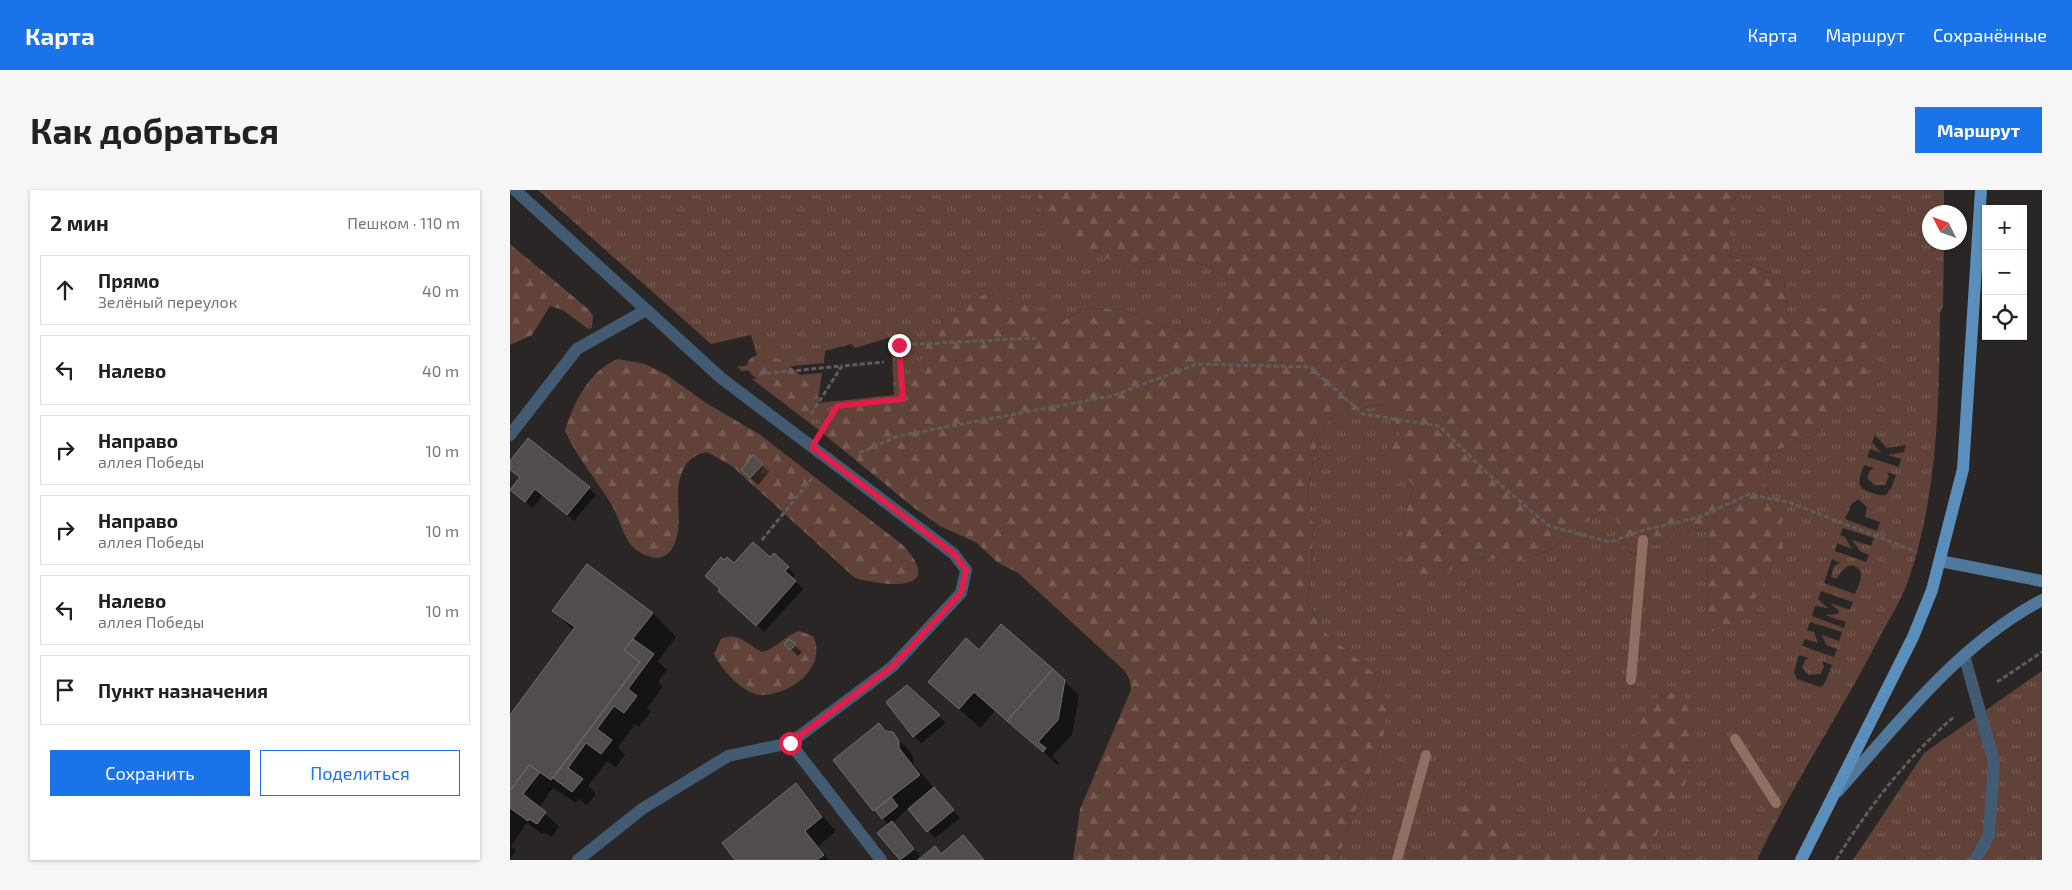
<!DOCTYPE html>
<html lang="ru">
<meta charset="utf-8">
<style>
:root{--surface:#fff;--page:#f6f6f6;--text:#202124;--muted:#757577;--line:#e0e0e0;--accent:#1a73e8}
body{margin:0;font-family:"Exo 2",sans-serif;background:var(--page);color:var(--text)}
.controls{position:absolute;right:15px;top:15px;display:grid;overflow:hidden;border-radius:0px;box-shadow:0 1px 4px #0004}
.controls button{width:45px;height:45px;display:grid;place-items:center;padding:0;border:0;border-bottom:1px solid var(--line);background:var(--surface);color:var(--text);font:25px sans-serif}
.compass{position:absolute;left:1412px;top:15px;width:45px;height:45px;border-radius:50%;background:var(--surface);box-shadow:0 1px 4px #0004;rotate:312deg}
.stop{position:absolute;width:15px;height:15px;margin:-11px;border:4px solid #e11d48;border-radius:50%;background:#fff}
.stop.end{background:#e11d48;border-color:#fff;box-shadow:0 1px 5px #0008}
.list{margin:0;padding:0;list-style:none}
h2{display:flex;justify-content:space-between;align-items:center;height:65px;margin:0;padding:0 20px;font-size:21px}
h2 small{font-size:16px;font-weight:400;color:var(--muted)}
.list li{display:grid;grid-template-columns:32px 1fr auto;gap:15px;align-items:center;box-sizing:border-box;height:70px;margin:0 10px 10px;padding:0 10px;border:1px solid var(--line);border-radius:0px}
.list b{display:block;font-size:19px;white-space:nowrap}
.list p{margin:0;font-size:16px;white-space:nowrap;color:var(--muted)}
.list em{font-size:16px;font-style:normal;color:var(--muted)}
.actions{display:flex;gap:10px;padding:15px 20px}
.actions a{flex:1;padding:11px 0;border:1px solid var(--accent);border-radius:0px;text-align:center;font-size:18px;color:var(--accent)}
.actions .main{background:var(--accent);color:#fff}
.icon{flex:none;width:28px;height:28px;fill:none;stroke:currentColor;stroke-width:2;stroke-linecap:round;stroke-linejoin:round}
.map{position:relative;flex:none;width:1532px;height:670px;overflow:hidden;border-radius:0px}
header{display:flex;align-items:center;gap:30px;box-sizing:border-box;height:70px;padding:0 25px;background:var(--accent);color:#fff}
header strong{font-size:24px}
nav{display:flex;gap:28px;margin-inline-start:auto;font-size:18px}
.intro{display:flex;align-items:center;justify-content:space-between;box-sizing:border-box;height:120px;padding:0 30px}
h1{margin:0;font-size:35px}
.button{padding:12px 22px;border-radius:0px;background:var(--accent);color:#fff;font-size:18px;font-weight:700}
main{display:flex;gap:30px;padding:0 30px}
aside{flex:1;background:var(--surface);border-radius:0px;box-shadow:0 1px 4px #0004}
.map>svg:first-child{display:block}
.grass{fill:url(#grass-tufts);fill-rule:evenodd}
.forest{fill:url(#forest-firs)}
.shadow{fill:#0007}
.lines{fill:none;stroke-linecap:round;stroke-linejoin:round}
.stream{stroke:#906e64;stroke-width:10}
.building{fill:#514d4c;stroke:#736f6e}
.path{stroke:#5f5c5b;stroke-width:3;stroke-dasharray:5 2.5;stroke-linecap:butt}
.lane{stroke:#425b72;stroke-width:12}
.secondary{stroke:#50789c;stroke-width:12}
.primary{stroke:#5a8ebd;stroke-width:12}
.route{stroke:#e11d48;stroke-width:6}
</style>
<header>
<strong>Карта</strong>
<nav><a>Карта</a><a>Маршрут</a><a>Сохранённые</a></nav>
</header>
<div class="intro"><h1>Как добраться</h1><a class="button">Маршрут</a></div>
<main>
<aside>
<h2>2 мин<small>Пешком · 110 m</small></h2>
<ul class="list">
<li><svg class="icon" aria-label="ahead" viewBox="0 0 24 24"><path d="M12 20V5M6 11l6-6 6 6"/></svg><div><b>Прямо</b><p>Зелёный переулок</p></div><em>40 m</em></li>
<li><svg class="icon" aria-label="left" viewBox="0 0 24 24"><path d="M17 20v-9H6M10 6l-5 5 5 5"/></svg><div><b>Налево</b></div><em>40 m</em></li>
<li><svg class="icon" aria-label="right" viewBox="0 0 24 24"><path d="M7 20v-9h11M14 6l5 5-5 5"/></svg><div><b>Направо</b><p>аллея Победы</p></div><em>10 m</em></li>
<li><svg class="icon" aria-label="right" viewBox="0 0 24 24"><path d="M7 20v-9h11M14 6l5 5-5 5"/></svg><div><b>Направо</b><p>аллея Победы</p></div><em>10 m</em></li>
<li><svg class="icon" aria-label="left" viewBox="0 0 24 24"><path d="M17 20v-9H6M10 6l-5 5 5 5"/></svg><div><b>Налево</b><p>аллея Победы</p></div><em>10 m</em></li>
<li><svg class="icon" aria-label="arrive" viewBox="0 0 24 24"><path d="M6 21V4h12l-3 4 3 4H6"/></svg><div><b>Пункт назначения</b></div></li>
</ul>
<div class="actions"><a class="main">Сохранить</a><a>Поделиться</a></div>
</aside>
<div class="map">
<svg width="1532" height="670" viewBox="0 0 1532 670">
<defs>
<pattern id="grass-tufts" width="24" height="20" patternUnits="userSpaceOnUse" patternTransform="scale(1.25)"><rect width="24" height="20" fill="#604238"/><path d="M3 7l-1-3M5 7V3M7 7l1-3M15 17l-1-3M17 17v-4M19 17l1-3" fill="none" stroke="#765c54"/></pattern>
<pattern id="forest-firs" width="22" height="20" patternUnits="userSpaceOnUse" patternTransform="scale(1.25)"><rect width="22" height="20" fill="#604238"/><path d="M5 1l3.5 6h-7zM16 11l3.5 6h-7z" fill="#765c54"/></pattern>
</defs>
<rect width="100%" height="100%" fill="#292625"/>
<g class="grass">
<path d="M28,0h501l-1,10 94,65 45,-6 32,7 18,14v17l-6,17 -11,11 -25,6 -26,-6 -36,-16 -36,-1 -24,13 -20,-7 -117,32c-4,12 -6,26 -14,37 -9,12 -28,22 -43,23 -25,3 -39,-5 -49,25l-68,-52 70,-6 -4,30 76,-8 -3,-58 -36,11 -4,-4 -26,7 -1,12 -82,8 -5,-4 22,-4 -8,-28 -40,9z"/>
<path d="M1229,0h205v22h-14v30l14,1 -1,63 -3,7c-1,90 -2,182 -32,268 -7,21 -21,41 -31,61 -38,74 -85,143 -120,218h-420l46,-121 -9,-66 -50,-42 -16,-29 6,-73 -7,-33 11,-60 16,-22 51,-10 16,29 -16,18 29,36 -12,37 40,51 32,-17 45,3 29,-10 55,-41 13,7 8,32 12,6c21,-13 49,-31 73,-24l-3,86 76,-102 -17,-30 6,-32 54,-23 23,-137 -59,37 -5,-51 -55,-24v-45zM1365,245l12,13 19,-3 -2,7 -16,3 13,4 -2,8 -32,-10 3,-8 11,4 -9,-11zM1354,275l10,3 -4,3 -3,7 7,7h11l4,-9 -2,-4 9,3 -5,13 -5,7c-6,1 -11,-1 -17,-3 -15,-5 -9,-15 -5,-27zM1348,309l9,8 -2,10 15,5 -3,9 -32,-12 6,-14zM1333,338l31,10 -3,8 -19,-6 8,11 9,4 -3,7 -31,-11 2,-8 15,6 -7,-12 -5,-2zM1322,369l8,4 -6,3 -3,11 6,2c3,-10 19,-22 24,-5 1,6 -4,14 -6,20l-31,-11zM1311,401l32,11 -3,8 -20,-7 9,8 -1,3 -13,1 21,7 -2,6 -32,-12 3,-10 13,2 -10,-9zM1300,432l32,10 -3,9 -17,-6 4,10 11,4 -3,8 -32,-11 3,-7 13,4 -4,-11 -7,-2zM1289,465l10,3 -4,2 -3,8 7,7 12,-1 3,-8 -2,-5 10,4 -8,20 -4,2 -23,-8 -3,-7z"/>
<polygon points="1532,481 1532,670 1343,670 1414,563"/>
</g>
<g class="forest">
<path d="M529,0h700l-10,20v45l55,24 5,50 59,-36 21,8 3,65 -47,64 -54,23 -6,32 17,30 1,35 -34,59 -25,23 -14,-1 -4,-14 3,-86c-24,-7 -52,11 -72,24l-13,-6 -8,-32 -13,-7 -55,41 -29,10 -45,-3 -32,17 -23,4 -14,-16 -3,-39 12,-37 -30,-36 17,-18 -16,-29 -51,10 -16,22 -11,59 7,34 -6,73 16,29 50,42 13,30 -4,36 -46,121h-264l7,-51 51,-119 -1,-9 -5,-10 -107,-98 -21,-11 -20,-19 -37,-17 -27,-19 -93,-76c12,-36 35,-19 62,-28 15,-6 30,-16 36,-32 3,-8 4,-17 8,-25 10,-22 35,-45 59,-51 16,-5 60,20 78,26l24,-13 36,1 36,16 26,6 24,-6 12,-11 6,-17v-17l-18,-14 -32,-7 -45,6 -56,-15 -32,-31 -6,-19z"/>
<polygon points="0,54 77,118 83,125 82,138 78,139 53,120 40,116 22,145 0,155"/>
<path d="M252,164c24,4 47,25 55,48l-4,13 -9,1 -6,-4 -47,-38c-9,-12 0,-18 11,-20z"/>
<path d="M108,169l27,5 22,11 39,28 53,31 145,112c42,48 -19,40 -49,32l-123,-112 -25,-14c-14,3 -21,9 -26,23 -8,21 4,49 -8,72 -4,8 -13,13 -22,10 -29,-8 -27,-33 -41,-55 -15,-24 -33,-45 -45,-71 8,-27 24,-61 53,-72z"/>
<path d="M289,441l14,5c15,30 -21,59 -51,59 -18,0 -41,-26 -48,-41l7,-15c18,-8 26,6 41,13 15,-4 22,-16 37,-21z"/>
<polygon points="1154,500 1175,506 1187,550 1176,592 1132,670 933,670 927,660 960,606 984,614 995,650 1013,665 1061,658 1139,516"/>
</g>
<g class="shadow">
<polygon points="0,273 79,298 86,305 64,331 33,305 23,318 1,300 11,288 0,279"/>
<polygon points="252,275 259,282 248,295 239,287"/>
<polygon points="260,369 278,378 285,385 282,388 293,399 254,442 217,408 224,375"/>
<polygon points="44,421 143,423 166,447 148,471 157,480 148,492 153,497 137,518 141,521 129,537 125,534 108,557 115,565 106,577 97,571 78,596 86,604 77,615 69,609 66,613 43,598 29,618 49,637 42,647 34,642 32,644 17,633 1,656 6,661 0,669 0,527 64,441"/>
<polygon points="279,451 292,462 288,466 276,454"/>
<polygon points="469,461 554,491 569,505 562,545 542,566 549,573 548,575 485,521 470,538 420,492"/>
<polygon points="397,497 436,533 411,553 404,546"/>
<polygon points="369,535 377,543 382,543 397,558 403,566 403,574 450,628 425,648 399,618 393,623 383,633 410,666 406,670 390,670 369,643 379,635 364,620 325,570"/>
<polygon points="285,595 326,641 308,656 319,670 227,670"/>
</g>
<g class="lines">
<g class="stream">
<polyline points="1121,490 1133,350"/>
<polyline points="1225,549 1266,613"/>
<polyline points="887,670 916,565"/>
</g>
</g>
<g class="building">
<polygon points="18,248 80,297 57,325 25,299 15,312 0,300 10,287 0,280 0,271"/>
<polygon points="243,265 253,274 240,288 231,280"/>
<polygon points="243,352 260,367 264,363 279,377 275,381 286,391 246,436 208,401 210,399 195,386 211,367 214,370 217,367 224,373"/>
<polygon points="77,374 143,423 114,460 130,472 41,590 19,575 0,601 0,525 65,437 42,421"/>
<polygon points="491,434 543,479 497,531 464,502 449,519 418,492 456,448 469,460"/>
<polygon points="123,449 144,464 118,499 127,506 114,523 104,516 87,539 102,550 91,564 76,553 58,578 73,589 62,602 43,588 130,472 114,460"/>
<polygon points="279,449 286,454 280,460 274,454"/>
<polygon points="543,479 555,490 548,530 528,552 536,558 533,562 497,531"/>
<polygon points="397,495 430,525 403,547 376,512"/>
<polygon points="369,533 375,541 383,542 389,551 389,558 410,585 363,621 323,570"/>
<polygon points="19,575 30,582 13,604 36,622 27,634 19,629 18,631 0,618 0,601"/>
<polygon points="286,593 312,627 295,641 314,665 307,670 225,670 212,653"/>
<polygon points="424,597 444,620 417,642 398,619"/>
<polygon points="381,607 388,616 372,629 365,620"/>
<polygon points="382,631 404,659 390,670 367,643"/>
<polygon points="453,645 474,670 408,670 425,656 431,664"/>
</g>
<g class="lines">
<g class="path">
<polyline points="249,184 332,176"/>
<polyline points="393,209 389,155 526,148"/>
<polyline points="301,224 332,176 374,172"/>
<polyline points="315,235 327,216 401,208"/>
<polyline points="349,263 388,246 602,206 687,174 800,177 853,224 929,236 977,283 1039,336 1100,352 1134,340 1190,327 1239,304 1281,313 1407,362"/>
<polyline points="252,350 303,287"/>
<polyline points="1487,492 1532,462"/>
<path d="M1326,670c32,-52 72,-104 119,-144"/>
</g>
<g class="lane">
<polyline points="5,0 211,188 444,364 456,380 451,403 382,477 280,553 218,566 132,619 68,670"/>
<polyline points="0,245 67,159 136,120"/>
<polyline points="1454,465 1484,572 1479,645 1465,670"/>
<polyline points="280,553 371,670"/>
</g>
<g class="secondary">
<polyline points="1430,371 1532,391"/>
<path d="M1328,601c61,-69 121,-147 204,-191"/>
</g>
<polyline class="primary" points="1291,670 1403,447 1422,400 1453,279 1471,0"/>
</g>
<g class="lines">
<polyline class="route" points="280,553 382,477 451,403 456,380 444,364 302,257 327,216 393,209 389,155"/>
</g>
</svg>
<div class="controls">
<button>+</button>
<button>−</button>
<button><svg class="icon" aria-label="locate" viewBox="0 0 24 24"><circle cx="12" cy="12" r="6"/><path d="M12 2v4M12 18v4M2 12h4M18 12h4"/></svg></button>
</div>
<svg class="compass" viewBox="-18 -18 36 36"><path d="M0-13l5 13h-10z" fill="#e53935"/><path d="M0 13l5-13h-10z" fill="#757577"/></svg>
<div class="stop" style="left:280px;top:553px"></div>
<div class="stop end" style="left:389px;top:155px"></div>
</div>
</main>
